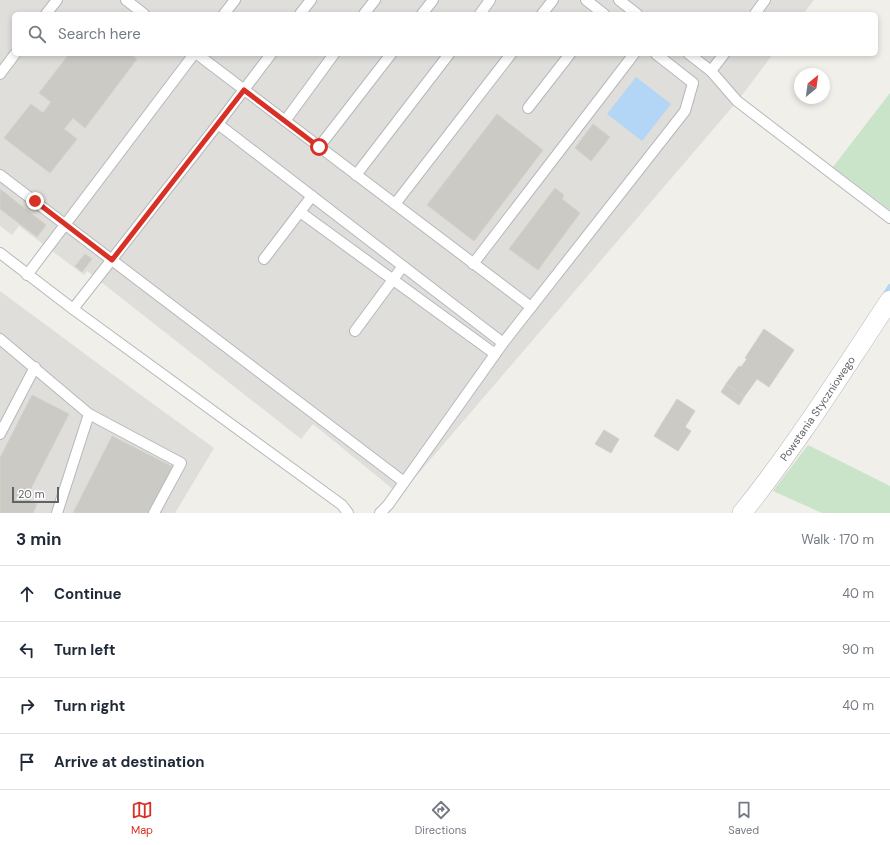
<!DOCTYPE html>
<meta charset="utf-8">
<style>
:root{--surface:#fff;--page:#f6f6f7;--text:#1f2937;--muted:#747a83;--line:#e0e1e3;--accent:#d93025}
body{margin:0;font-family:"DM Sans",sans-serif;background:var(--page);color:var(--text)}
.compass{position:absolute;left:794px;top:68px;width:36px;height:36px;border-radius:50%;background:var(--surface);box-shadow:0 2px 6px #0003;rotate:29deg}
.scale{position:absolute;left:12px;bottom:10px;width:47px;box-sizing:border-box;padding-left:4px;border:2px solid #606367;border-top:0;font-size:11px;line-height:14px;white-space:nowrap;color:#606367;-webkit-text-stroke:3px #fff;paint-order:stroke}
.stop{position:absolute;width:12px;height:12px;margin:-9px;border:3px solid #d93025;border-radius:50%;background:#fff}
.stop.end{background:#d93025;border-color:#fff;box-shadow:0 1px 4px #0008}
.list{margin:0;padding:0;list-style:none}
h2{display:flex;justify-content:space-between;align-items:center;height:52px;margin:0;padding:0 16px;font-size:17px}
h2 small{font-size:13px;font-weight:400;color:var(--muted)}
.list li{display:grid;grid-template-columns:26px 1fr auto;gap:12px;align-items:center;box-sizing:border-box;height:56px;padding:0 16px;border-top:1px solid var(--line)}
.list b{display:block;font-size:15px;white-space:nowrap}
.list em{font-size:13px;font-style:normal;color:var(--muted)}
.icon{flex:none;width:22px;height:22px;fill:none;stroke:currentColor;stroke-width:2;stroke-linecap:round;stroke-linejoin:round}
.map{position:relative;flex:none;width:890px;height:513px;overflow:hidden}
.search{position:absolute;background:var(--surface);box-shadow:0 2px 6px #0003;left:12px;right:12px;top:12px;height:44px;display:flex;align-items:center;gap:10px;box-sizing:border-box;padding:0 14px;border-radius:6px;color:var(--muted);font-size:15px}
.sheet{height:276px;background:var(--surface)}
nav{display:flex;justify-content:space-around;align-items:center;box-sizing:border-box;height:56px;border-top:1px solid var(--line);background:var(--surface);font-size:11px;color:var(--muted)}
nav a{display:grid;justify-items:center;gap:2px}
nav .on{color:var(--accent)}
.map>svg:first-child{display:block}
.industrial{fill:#dfdedb}
.green{fill:#c9e4c9}
.water{fill:#b3d6f6}
.lines{fill:none;stroke-linecap:round;stroke-linejoin:round}
.stream{stroke:#b3d6f6;stroke-width:4.5}
.building{fill:#cccac5;stroke:#d4d1c8}
.lane-casing{stroke:#b5b8bb;stroke-width:12}
.street-casing{stroke:#b5b8bb;stroke-width:20}
.lane{stroke:#fff;stroke-width:10}
.street{stroke:#fff;stroke-width:19}
.route{stroke:#d93025;stroke-width:5}
.labels{text-anchor:middle;dominant-baseline:central;stroke-width:3;stroke-linejoin:round;paint-order:stroke}
.street-label{font-size:11px;fill:#606367;stroke:#fff}
</style>
<div class="map">
<svg width="890" height="513" viewBox="0 0 890 513">
<rect width="100%" height="100%" fill="#f0efe9"/>
<g class="industrial">
<polygon points="0,0 814,0 803,14 14,14 14,54 773,54 740,98 400,495 313,424 301,439 87,271 84,275 19,226 12,235 0,226"/>
<polygon points="0,291 131,388 214,448 175,513 0,513"/>
</g>
<g class="green">
<polygon points="890,93 890,210 833,167"/>
<polygon points="808,445 890,486 890,513 822,513 773,491"/>
</g>
<polygon class="water" points="636,77 671,104 642,141 607,114"/>
<g class="lines">
<polyline class="stream" points="884,296 890,286"/>
</g>
<g class="building">
<polygon points="69,54 130,54 137,59 85,128 73,118 64,129 77,139 50,173 4,138 31,104 43,113 51,102 39,93"/>
<polygon points="497,114 543,150 474,241 427,205"/>
<polygon points="593,124 610,137 591,161 575,148"/>
<polygon points="555,188 564,195 562,199 580,213 538,270 509,249"/>
<polygon points="0,189 46,225 37,237 0,209"/>
<polygon points="85,254 92,259 82,272 75,266"/>
<polygon points="764,329 794,350 769,387 757,379 744,397 726,384 739,366 741,367 747,359 745,358"/>
<polygon points="726,384 744,397 739,405 721,392"/>
<polygon points="32,395 69,414 26,498 37,504 33,513 0,513 0,458"/>
<polygon points="677,399 695,411 685,427 691,431 678,451 654,436"/>
<polygon points="604,430 619,439 611,453 595,444"/>
<polygon points="112,436 173,467 150,513 73,513"/>
</g>
<g class="lines">
<defs>
<g id="lane">
<polyline points="126,0 144,14"/>
<polyline points="586,0 604,14"/>
<polyline points="619,0 637,14"/>
<polyline points="46,14 57,0"/>
<polyline points="224,14 235,0"/>
<polyline points="300,14 311,0"/>
<polyline points="364,14 375,0"/>
<polyline points="422,14 433,0"/>
<polyline points="480,14 490,0"/>
<polyline points="542,14 553,0"/>
<polyline points="755,14 765,0"/>
<polyline points="197,54 531,307"/>
<polyline points="689,54 711,71 737,101 890,218"/>
<polyline points="711,71 724,54"/>
<polyline points="0,74 15,54"/>
<polyline points="528,108 570,54"/>
<polyline points="285,121 334,54"/>
<polyline points="218,124 503,343"/>
<polyline points="319,147 391,54"/>
<polyline points="0,175 404,482"/>
<polyline points="356,175 449,54"/>
<polyline points="395,204 511,54"/>
<polyline points="300,212 495,354"/>
<polyline points="0,253 73,309 342,505 348,513"/>
<polyline points="264,259 312,196"/>
<polyline points="473,264 634,54"/>
<polyline points="27,275 194,54"/>
<polyline points="73,309 218,124 271,54"/>
<polyline points="355,331 403,266"/>
<polyline points="0,339 89,414 57,513"/>
<polyline points="89,414 181,463 154,513"/>
<polyline points="0,434 35,367"/>
<polyline points="380,513 388,505 503,343 685,111 693,83 656,54"/>
</g>
<g id="street">
<path id="s1" d="M742,513c54,-67 100,-141 148,-213"/>
</g>
</defs>
<use href="#lane" class="lane-casing"/>
<use href="#street" class="street-casing"/>
<use href="#lane" class="lane"/>
<use href="#street" class="street"/>
</g>
<g class="lines">
<polyline class="route" points="35,201 112,260 244,90 319,147"/>
</g>
<g class="labels">
<g class="street-label">
<text stroke="none"><textPath href="#s1" startOffset="129">Powstania Styczniowego</textPath></text>
</g>
</g>
</svg>
<svg class="compass" viewBox="-18 -18 36 36"><path d="M0-13l5 13h-10z" fill="#e53935"/><path d="M0 13l5-13h-10z" fill="#747a83"/></svg>
<div class="scale">20 m</div>
<div class="stop" style="left:319px;top:147px"></div>
<div class="stop end" style="left:35px;top:201px"></div>
<div class="search"><svg class="icon" aria-label="search" viewBox="0 0 24 24"><circle cx="10" cy="10" r="6"/><path d="M15 15l6 6"/></svg>Search here</div>
</div>
<section class="sheet">
<h2>3 min<small>Walk · 170 m</small></h2>
<ul class="list">
<li><svg class="icon" aria-label="ahead" viewBox="0 0 24 24"><path d="M12 20V5M6 11l6-6 6 6"/></svg><div><b>Continue</b></div><em>40 m</em></li>
<li><svg class="icon" aria-label="left" viewBox="0 0 24 24"><path d="M17 20v-9H6M10 6l-5 5 5 5"/></svg><div><b>Turn left</b></div><em>90 m</em></li>
<li><svg class="icon" aria-label="right" viewBox="0 0 24 24"><path d="M7 20v-9h11M14 6l5 5-5 5"/></svg><div><b>Turn right</b></div><em>40 m</em></li>
<li><svg class="icon" aria-label="arrive" viewBox="0 0 24 24"><path d="M6 21V4h12l-3 4 3 4H6"/></svg><div><b>Arrive at destination</b></div></li>
</ul>
</section>
<nav>
<a class="on"><svg class="icon" aria-label="map" viewBox="0 0 24 24"><path d="M3 6l6-2 6 2 6-2v14l-6 2-6-2-6 2zM9 4v14M15 6v14"/></svg>Map</a>
<a><svg class="icon" aria-label="directions" viewBox="0 0 24 24"><path d="M12 3l9 9-9 9-9-9zM9 14v-3h6M13 9l2 2-2 2"/></svg>Directions</a>
<a><svg class="icon" aria-label="saved" viewBox="0 0 24 24"><path d="M7 4h10v16l-5-4-5 4z"/></svg>Saved</a>
</nav>
